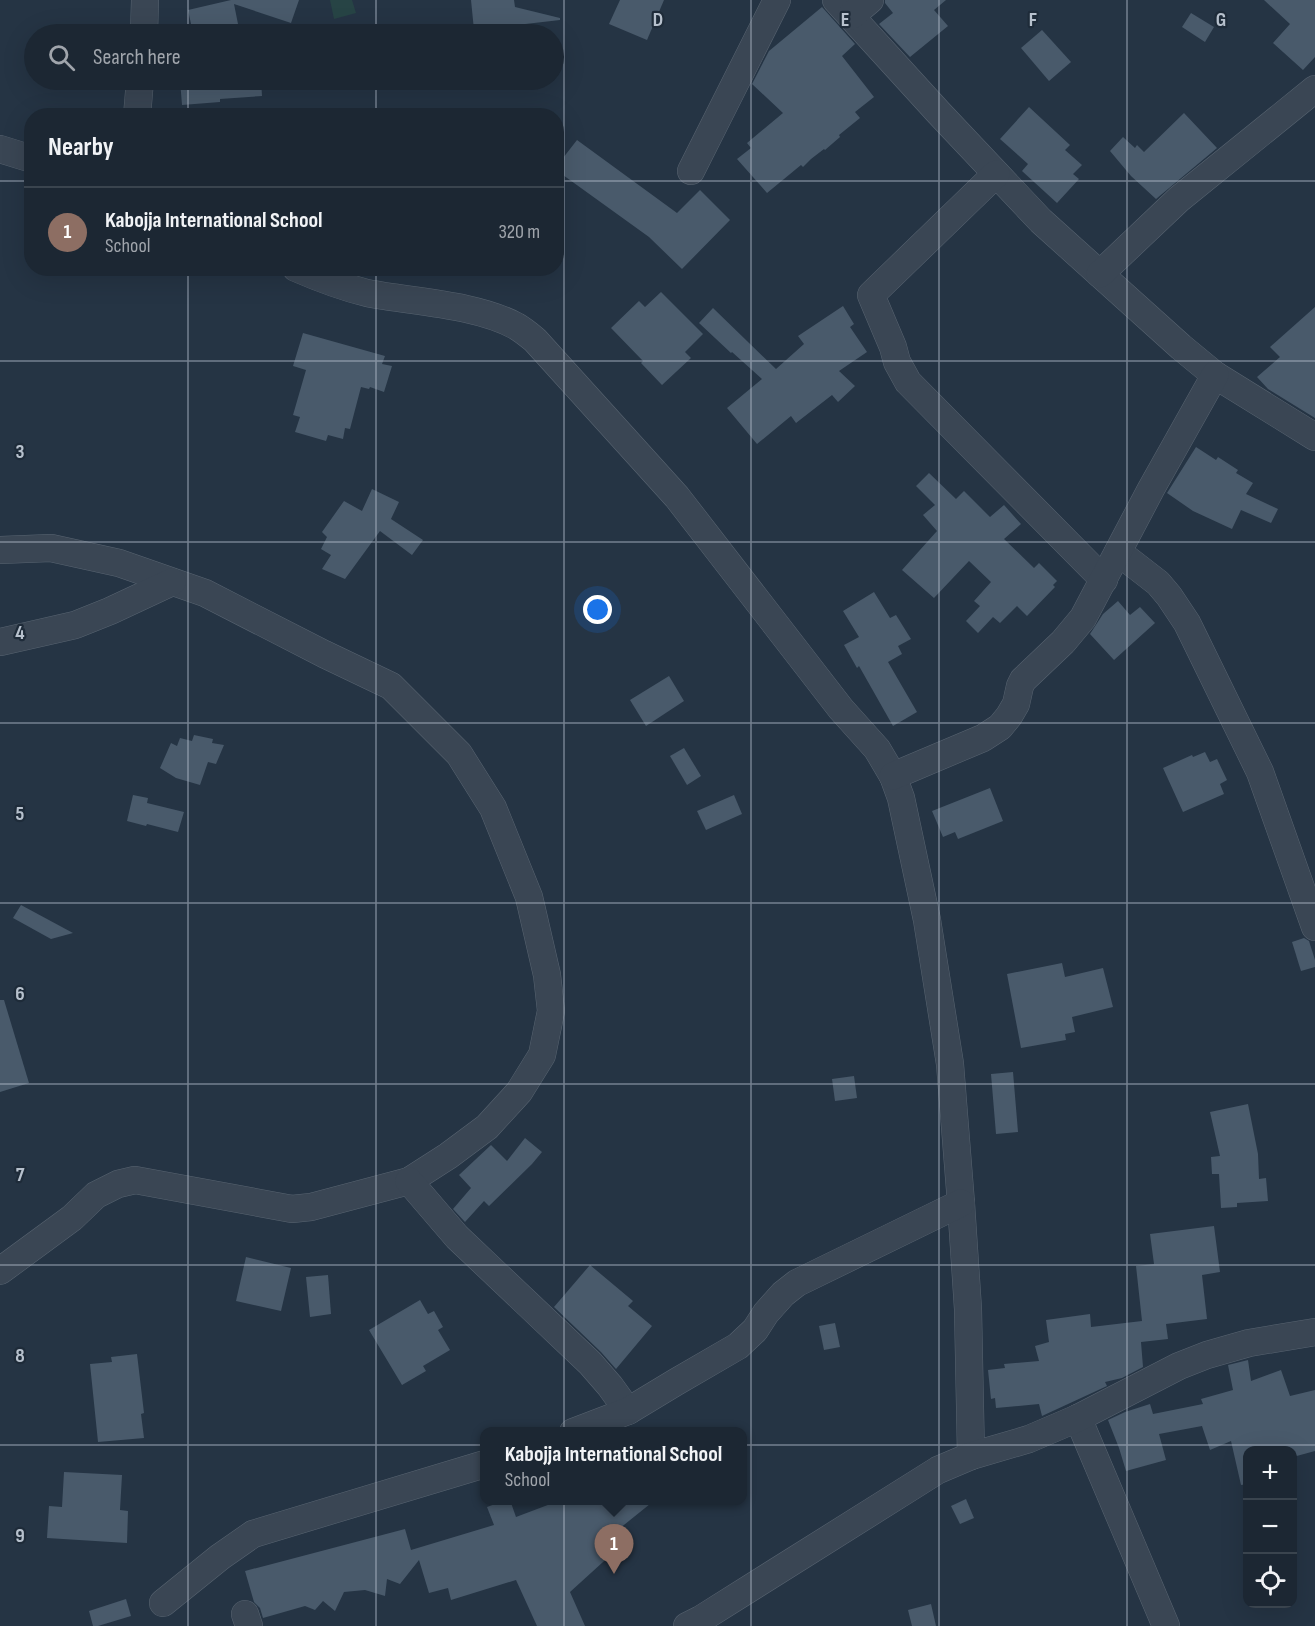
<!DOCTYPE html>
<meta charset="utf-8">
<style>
:root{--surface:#1c2733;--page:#29333f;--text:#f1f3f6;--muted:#a0a5ac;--line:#3a444e;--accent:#0b8043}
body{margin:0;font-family:"Sofia Sans Condensed",sans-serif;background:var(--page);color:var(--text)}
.controls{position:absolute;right:18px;bottom:18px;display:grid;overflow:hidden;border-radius:12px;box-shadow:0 6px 24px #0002}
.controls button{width:54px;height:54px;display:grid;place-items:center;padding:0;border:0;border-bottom:2px solid var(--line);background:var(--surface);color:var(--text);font:30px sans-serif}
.you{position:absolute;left:598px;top:610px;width:21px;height:21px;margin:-15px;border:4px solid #fff;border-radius:50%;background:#1a73e8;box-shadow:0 0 0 9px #1a73e833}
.badge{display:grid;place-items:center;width:39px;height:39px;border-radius:50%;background:var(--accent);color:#fff;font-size:20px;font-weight:700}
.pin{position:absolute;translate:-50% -50px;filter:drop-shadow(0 2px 3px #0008)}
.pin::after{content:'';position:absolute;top:32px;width:21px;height:18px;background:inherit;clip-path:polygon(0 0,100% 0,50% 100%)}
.popup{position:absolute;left:480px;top:1427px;width:267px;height:78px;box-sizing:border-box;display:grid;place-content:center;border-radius:12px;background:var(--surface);filter:drop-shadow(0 2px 4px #0005);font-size:20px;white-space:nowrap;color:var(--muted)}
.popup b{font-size:22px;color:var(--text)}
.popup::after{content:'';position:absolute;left:50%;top:100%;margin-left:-12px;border:12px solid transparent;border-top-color:var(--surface)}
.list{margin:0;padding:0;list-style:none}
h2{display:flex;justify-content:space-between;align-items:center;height:78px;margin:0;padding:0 24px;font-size:26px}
h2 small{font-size:20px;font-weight:400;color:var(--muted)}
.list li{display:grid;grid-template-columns:39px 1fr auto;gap:18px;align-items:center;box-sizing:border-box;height:90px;padding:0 24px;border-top:2px solid var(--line)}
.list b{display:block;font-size:22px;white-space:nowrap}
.list p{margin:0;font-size:20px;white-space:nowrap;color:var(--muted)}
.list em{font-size:20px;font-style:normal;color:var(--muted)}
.icon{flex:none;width:33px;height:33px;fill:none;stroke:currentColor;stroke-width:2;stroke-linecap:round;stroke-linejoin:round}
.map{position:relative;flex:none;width:1315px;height:1626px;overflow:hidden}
.search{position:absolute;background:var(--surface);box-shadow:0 6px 24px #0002;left:24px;top:24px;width:540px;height:66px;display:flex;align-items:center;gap:15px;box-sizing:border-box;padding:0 21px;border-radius:33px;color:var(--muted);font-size:22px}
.panel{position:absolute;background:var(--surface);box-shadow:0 6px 24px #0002;left:24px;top:108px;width:540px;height:168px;border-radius:24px}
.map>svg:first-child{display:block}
.green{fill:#274445}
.building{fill:#495a6b}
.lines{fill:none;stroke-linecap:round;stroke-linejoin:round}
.minor-casing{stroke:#586471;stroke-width:28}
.minor{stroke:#3a4654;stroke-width:27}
.grid{fill:none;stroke:#b7c1cd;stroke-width:1.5;stroke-opacity:0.55}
.grid-label{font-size:20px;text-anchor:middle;font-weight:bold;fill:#b7c1cd;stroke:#1e2b39;stroke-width:4.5;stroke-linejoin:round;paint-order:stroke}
</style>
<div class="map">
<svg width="1315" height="1626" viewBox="0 0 1315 1626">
<rect width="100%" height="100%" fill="#253444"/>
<polygon class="green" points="330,0 352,0 356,13 334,19"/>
<g class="building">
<polygon points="231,0 299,0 291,23 234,4 238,24 193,33 188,10"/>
<polygon points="471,0 514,0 515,7 560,18 560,20 474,30"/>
<polygon points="620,0 664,0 647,40 609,24"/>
<polygon points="885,0 946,0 934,10 948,26 910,57 879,24 893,13 885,3"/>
<polygon points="1264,0 1315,0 1315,57 1303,70 1273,43 1290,24"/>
<polygon points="822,7 855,44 842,56 874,97 855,112 860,118 839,135 840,137 825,150 824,149 811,159 803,167 801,165 767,193 737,159 751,148 747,143 783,113 752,84 769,51"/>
<polygon points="1191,13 1214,27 1205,42 1182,27"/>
<polygon points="1042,30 1071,62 1049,81 1021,48"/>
<polygon points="180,80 261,80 262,96 220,99 220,102 182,105"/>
<polygon points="1029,107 1070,145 1065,150 1082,165 1073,174 1079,179 1057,203 1022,171 1028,164 1000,139"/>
<polygon points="1184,113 1217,148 1156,199 1131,176 1110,151 1123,137 1135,148 1137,145 1144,152"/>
<polygon points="577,140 677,213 700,190 730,220 682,269 649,237 556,170 556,167"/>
<polygon points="661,292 703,334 685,352 691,358 662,385 641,363 643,361 611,328 639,301 645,307"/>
<polygon points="843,306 854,324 850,327 867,352 839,371 855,386 838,402 832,395 796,423 791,416 757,444 727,408 762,379 732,352 731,353 699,323 713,308 776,369 804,344 798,336"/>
<polygon points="1315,307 1315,418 1268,389 1257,377 1280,357 1270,347"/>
<polygon points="303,333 385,356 382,364 392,366 384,392 370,387 369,389 361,387 350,429 345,428 343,439 328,435 326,441 295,432 300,417 293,415 306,370 293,366"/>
<polygon points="1196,447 1216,460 1218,457 1238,470 1236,473 1253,483 1246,494 1278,509 1271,523 1241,510 1232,529 1193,511 1167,493"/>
<polygon points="929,473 956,499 964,491 990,517 1004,505 1021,524 1004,539 1034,568 1039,563 1057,581 1053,585 1055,587 1027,616 1017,606 1000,623 993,617 978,633 966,621 980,606 974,601 991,582 969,561 934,598 902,570 937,531 923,515 935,505 916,486"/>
<polygon points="372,489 399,502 391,519 423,540 412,555 380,531 345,579 322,569 331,555 321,549 327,537 322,532 344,501 362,511"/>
<polygon points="874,592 890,618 896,615 911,639 898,646 902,654 888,662 917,712 893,726 859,666 857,668 844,645 859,637 843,611"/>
<polygon points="1118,601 1130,615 1140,607 1155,623 1114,660 1090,634 1103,614"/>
<polygon points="669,676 684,701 646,726 630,700"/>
<polygon points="194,735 213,739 212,743 224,745 216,764 208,762 200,785 176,778 160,768 171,743 177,746 180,738 192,741"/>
<polygon points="684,748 701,776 687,785 670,756"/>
<polygon points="1205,752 1210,762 1217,759 1227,780 1220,784 1224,794 1183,812 1163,768 1192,755 1193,757"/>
<polygon points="990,788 1003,821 958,839 955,832 943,837 932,811"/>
<polygon points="133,795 148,798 147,803 184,812 178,832 147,824 146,826 127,821"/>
<polygon points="734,795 742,814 706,830 697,811"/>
<polygon points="21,905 73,933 51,939 13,918"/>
<polygon points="1304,938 1309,941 1315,960 1315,967 1301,971 1292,942"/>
<polygon points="1062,963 1065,977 1103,968 1113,1007 1072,1017 1075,1032 1065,1034 1066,1040 1021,1048 1007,974"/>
<polygon points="0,1000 4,1000 29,1083 0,1092"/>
<polygon points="1013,1072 1018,1132 996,1134 991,1074"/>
<polygon points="854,1076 857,1098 835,1101 832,1079"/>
<polygon points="1248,1104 1258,1154 1259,1179 1266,1178 1268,1201 1237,1203 1237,1207 1221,1208 1219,1174 1212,1174 1211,1157 1220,1156 1210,1112"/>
<polygon points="525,1138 542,1152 532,1164 489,1206 484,1201 465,1222 453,1209 471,1188 459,1175 491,1145 507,1161"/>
<polygon points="1214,1226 1220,1272 1202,1275 1207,1319 1166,1324 1168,1339 1141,1342 1143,1367 1122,1378 1105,1382 1107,1386 1042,1416 1039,1404 996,1408 995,1398 991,1399 988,1370 1005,1368 1004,1364 1039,1361 1035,1346 1049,1342 1046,1320 1090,1314 1091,1327 1142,1321 1136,1266 1154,1264 1150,1234"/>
<polygon points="246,1257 291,1268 281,1311 236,1301"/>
<polygon points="590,1265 633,1301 628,1306 652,1326 616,1369 601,1352 554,1307"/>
<polygon points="328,1275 331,1314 310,1317 306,1277"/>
<polygon points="420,1300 428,1314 434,1311 443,1327 438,1330 450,1350 423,1366 426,1371 402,1385 369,1330"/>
<polygon points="835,1323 840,1347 824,1350 819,1326"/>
<polygon points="137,1354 144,1413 141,1414 144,1438 98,1442 90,1364 112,1362 111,1357"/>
<polygon points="1248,1360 1251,1381 1281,1370 1290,1396 1315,1390 1315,1451 1293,1457 1293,1450 1248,1450 1248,1484 1241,1485 1231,1441 1210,1450 1202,1426 1159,1434 1166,1460 1126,1471 1119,1448 1108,1420 1125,1412 1150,1404 1153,1414 1203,1404 1201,1399 1233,1390 1228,1365"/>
<polygon points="64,1472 122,1475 120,1510 128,1511 127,1543 47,1538 49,1506 62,1507"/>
<polygon points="966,1499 974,1518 960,1524 951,1506"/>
<polygon points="506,1500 510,1500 516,1517 561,1500 655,1500 604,1541 614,1552 570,1592 585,1626 537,1626 516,1580 451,1600 448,1588 429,1593 419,1560 400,1584 387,1579 385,1596 365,1590 344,1592 335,1611 323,1601 315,1610 305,1606 263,1618 260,1608 254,1602 245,1571 405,1529 411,1550 494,1525 487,1507"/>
<polygon points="126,1599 131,1616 98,1626 93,1626 89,1611"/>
<polygon points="931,1604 936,1626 912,1626 908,1610"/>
</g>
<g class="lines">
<defs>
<g id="minor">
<polyline points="836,0 939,113 1041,221 1181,347 1215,375 1315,437"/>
<polyline points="851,16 870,0"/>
<polyline points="144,34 145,0"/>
<polyline points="137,116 140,80"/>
<polyline points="0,149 32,159"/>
<polyline points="691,171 777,0"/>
<polyline points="996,174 871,295 893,347 897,362 908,382 1104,580"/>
<path d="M296,268c23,10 47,19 71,25 46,9 108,11 149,33 7,4 13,9 19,14l142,157 164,212 36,40 16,27 8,22 26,122 23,144 11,139 7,106 3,147"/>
<polyline points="1100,274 1179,199 1315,89"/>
<polyline points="0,550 51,548 119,563 205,593 324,654 391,686 459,754 493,808 529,897 547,975 551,1011 542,1055 519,1092 487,1127 448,1156 409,1181 311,1207 292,1209 135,1180 118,1184 96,1195 72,1218 0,1271"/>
<polyline points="1118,552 1158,583 1169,596 1187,623 1260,772 1315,927"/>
<polyline points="0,642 75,625 110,611 172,582"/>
<polyline points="893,776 983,738 1000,727 1009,716 1016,704 1020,686 1023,680 1063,642 1083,618 1151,489 1215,375"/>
<polyline points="409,1181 457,1237 590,1363 610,1386 628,1411"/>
<polyline points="1078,1418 1166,1626"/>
<polyline points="573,1432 628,1411 676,1382 738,1346 755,1330 766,1313 783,1294 797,1283 961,1203"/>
<polyline points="163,1603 220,1557 253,1534 485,1464"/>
<polyline points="245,1614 249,1626"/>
<polyline points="687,1626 701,1619 938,1470 971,1456 1029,1439 1078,1418 1179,1366 1207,1355 1249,1343 1315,1332"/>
</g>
</defs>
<use href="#minor" class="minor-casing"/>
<use href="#minor" class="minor"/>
</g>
<path class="grid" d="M188,0v34M376,0v34M564,0v1626M751,0v1626M939,0v1626M1127,0v1626M188,80v36M376,80v36M0,181h32M556,181h759M188,268v1358M376,268v1358M0,361h1315M0,542h1315M0,723h1315M0,903h1315M0,1084h1315M0,1265h1315M0,1445h1315"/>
<g class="grid-label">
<text x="658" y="26">D</text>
<text x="845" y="26">E</text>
<text x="1033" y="26">F</text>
<text x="1221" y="26">G</text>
<text x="20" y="458">3</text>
<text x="20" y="639">4</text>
<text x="20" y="820">5</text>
<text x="20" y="1000">6</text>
<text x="20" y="1181">7</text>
<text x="20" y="1362">8</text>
<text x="20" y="1542">9</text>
</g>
</svg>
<div class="controls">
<button>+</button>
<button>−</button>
<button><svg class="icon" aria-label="locate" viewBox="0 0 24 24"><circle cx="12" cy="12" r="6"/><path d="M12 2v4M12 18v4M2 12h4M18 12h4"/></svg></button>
</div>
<div class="you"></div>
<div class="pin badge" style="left:614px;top:1574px;background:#8d6e63">1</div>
<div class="popup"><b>Kabojja International School</b>School</div>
<div class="search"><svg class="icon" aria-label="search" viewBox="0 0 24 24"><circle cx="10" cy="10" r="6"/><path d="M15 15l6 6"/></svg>Search here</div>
<section class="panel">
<h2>Nearby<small></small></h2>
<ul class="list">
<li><span class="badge" style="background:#8d6e63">1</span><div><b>Kabojja International School</b><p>School</p></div><em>320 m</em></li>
</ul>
</section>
</div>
